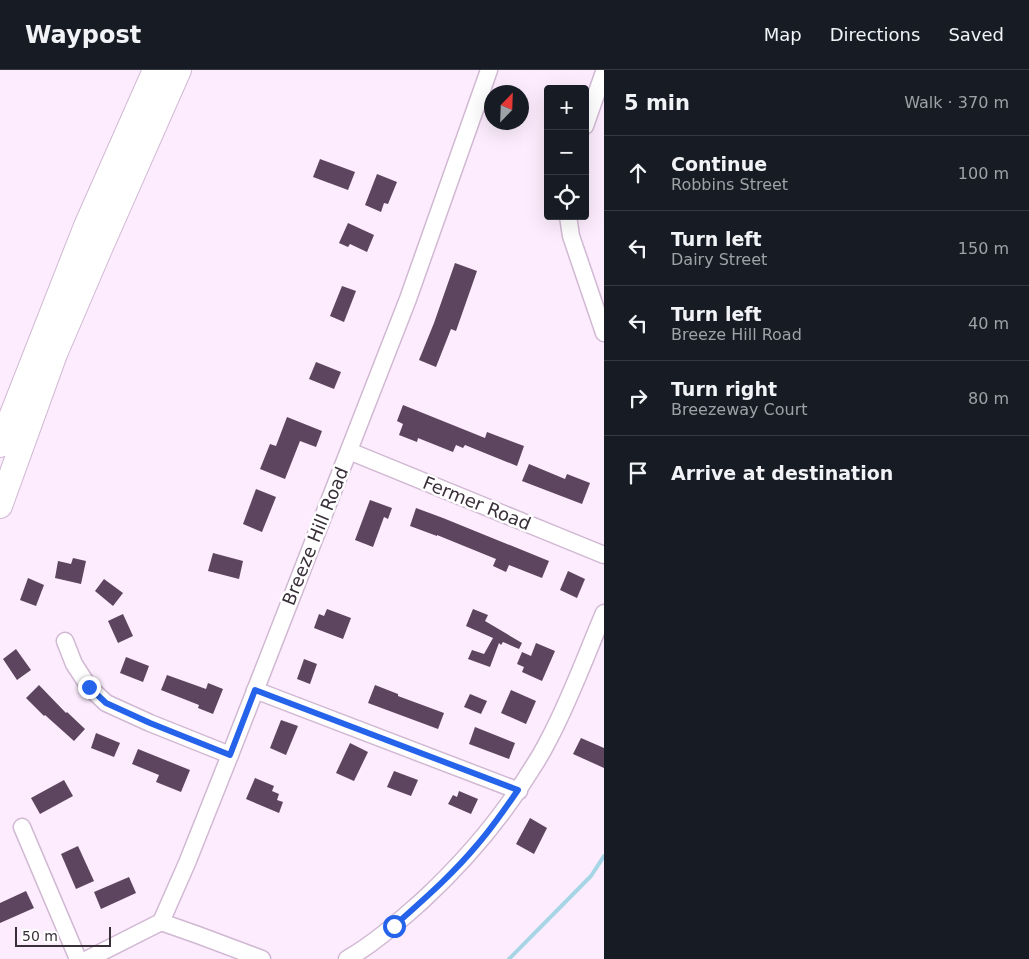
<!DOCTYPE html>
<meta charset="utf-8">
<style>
:root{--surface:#171b24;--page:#242831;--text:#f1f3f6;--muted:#9ea1a6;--line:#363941}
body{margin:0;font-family:"DejaVu Sans",sans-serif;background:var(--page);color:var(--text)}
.controls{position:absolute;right:15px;top:15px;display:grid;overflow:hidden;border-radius:5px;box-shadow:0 5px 20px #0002}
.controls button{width:45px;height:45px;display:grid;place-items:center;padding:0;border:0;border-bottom:1px solid var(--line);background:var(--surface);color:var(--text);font:25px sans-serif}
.compass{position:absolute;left:484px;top:15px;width:45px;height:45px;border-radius:50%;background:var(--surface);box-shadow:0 5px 20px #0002;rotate:23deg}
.scale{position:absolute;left:15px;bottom:12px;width:96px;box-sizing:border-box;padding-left:5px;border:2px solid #392f39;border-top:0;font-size:14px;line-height:18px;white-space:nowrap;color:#392f39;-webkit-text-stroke:4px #fff;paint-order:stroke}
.stop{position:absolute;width:15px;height:15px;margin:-11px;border:4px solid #2563eb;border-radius:50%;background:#fff}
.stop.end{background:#2563eb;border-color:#fff;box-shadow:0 1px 5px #0008}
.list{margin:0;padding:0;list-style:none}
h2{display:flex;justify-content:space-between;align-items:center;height:65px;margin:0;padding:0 20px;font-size:21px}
h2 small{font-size:16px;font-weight:400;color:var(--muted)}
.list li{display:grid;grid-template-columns:32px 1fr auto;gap:15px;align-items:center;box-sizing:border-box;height:75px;padding:0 20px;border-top:1px solid var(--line)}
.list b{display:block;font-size:19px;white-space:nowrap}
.list p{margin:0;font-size:16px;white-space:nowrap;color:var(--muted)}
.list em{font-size:16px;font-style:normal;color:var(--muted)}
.icon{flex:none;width:28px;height:28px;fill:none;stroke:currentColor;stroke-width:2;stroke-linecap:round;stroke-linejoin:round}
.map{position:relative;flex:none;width:604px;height:889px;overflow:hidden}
header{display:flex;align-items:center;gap:30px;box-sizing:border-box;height:70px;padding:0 25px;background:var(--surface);border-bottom:1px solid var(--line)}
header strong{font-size:24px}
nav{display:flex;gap:28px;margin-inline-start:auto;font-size:18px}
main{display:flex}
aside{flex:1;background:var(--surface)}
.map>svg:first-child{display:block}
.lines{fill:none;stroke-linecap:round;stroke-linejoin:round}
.stream{stroke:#a6d6e6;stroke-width:4}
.building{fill:#5d445f}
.minor-casing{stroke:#d1b8d3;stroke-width:19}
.highway-casing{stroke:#d1b8d3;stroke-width:26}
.minor{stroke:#fff;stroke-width:16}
.highway{stroke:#fff;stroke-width:24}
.route{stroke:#2563eb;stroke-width:6}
.labels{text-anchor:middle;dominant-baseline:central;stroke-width:5;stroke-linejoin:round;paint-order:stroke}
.street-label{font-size:18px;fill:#392f39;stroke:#fff}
</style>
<header>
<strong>Waypost</strong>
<nav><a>Map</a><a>Directions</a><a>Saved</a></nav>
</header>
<main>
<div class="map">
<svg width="604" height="889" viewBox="0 0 604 889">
<rect width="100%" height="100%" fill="#fcecfd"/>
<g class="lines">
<polyline class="stream" points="509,889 591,806 604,786"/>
</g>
<g class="building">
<polygon points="320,89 355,102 348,120 313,107"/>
<polygon points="377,104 397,112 388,134 384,133 381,142 365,135"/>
<polygon points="348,153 374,165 367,182 350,174 348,177 339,173"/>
<polygon points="455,193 477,201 456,261 451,259 436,297 419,290 434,253"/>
<polygon points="342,216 356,221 344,252 330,246"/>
<polygon points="316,292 341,302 334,319 309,309"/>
<polygon points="403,335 485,368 487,362 524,376 517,396 465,375 463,378 456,375 453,382 418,368 417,372 399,365 403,354 397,351"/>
<polygon points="287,347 322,361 316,377 300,371 285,409 260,399 270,374 276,376"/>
<polygon points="529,394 565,409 567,404 590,413 582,434 522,411"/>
<polygon points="256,419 276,427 262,462 243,454"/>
<polygon points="370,430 392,438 388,449 384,447 373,477 355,470"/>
<polygon points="416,438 443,448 549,491 542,508 509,495 506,502 493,496 496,489 437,465 437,466 410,456"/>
<polygon points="213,483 243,491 239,509 208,501"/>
<polygon points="73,488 86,491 81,514 55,508 58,491 71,494"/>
<polygon points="568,501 585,509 577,528 560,520"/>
<polygon points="28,508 44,515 36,536 20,530"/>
<polygon points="104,509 123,523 113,536 95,521"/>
<polygon points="327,539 351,548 343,569 314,558 319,544 324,546"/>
<polygon points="473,539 488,545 485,551 522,573 519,579 503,572 501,575 499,573 490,597 468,589 472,580 484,584 493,568 466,556"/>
<polygon points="123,544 133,566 118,573 108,551"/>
<polygon points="536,573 555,581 542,611 522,602 524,597 517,594 522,582 531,586"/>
<polygon points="16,579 31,600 17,610 3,589"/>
<polygon points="126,587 149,596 143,612 120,603"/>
<polygon points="304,589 317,594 310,614 297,609"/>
<polygon points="167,605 206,619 208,613 223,619 213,644 198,638 199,635 161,620"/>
<polygon points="39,615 66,643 67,642 85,659 74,671 45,645 44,646 26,628"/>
<polygon points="375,615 398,624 398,626 444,643 438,659 368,633"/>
<polygon points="511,620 536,631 526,654 501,643"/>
<polygon points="470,624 487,631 481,644 464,637"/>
<polygon points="281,650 298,656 286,685 270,678"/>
<polygon points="475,657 515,673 509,689 469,674"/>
<polygon points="96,663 120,673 114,687 91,678"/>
<polygon points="581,668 604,678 604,698 573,684"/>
<polygon points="350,673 368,682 354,711 336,703"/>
<polygon points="138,679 190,700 181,722 156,712 159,705 132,694"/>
<polygon points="394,701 418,710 411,726 387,717"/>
<polygon points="255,708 274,716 272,721 279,724 277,730 283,732 279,743 246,729"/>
<polygon points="64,710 73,726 40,744 31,728"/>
<polygon points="459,721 478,729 471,744 448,734 453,725 457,727"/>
<polygon points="530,748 547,758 534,784 516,774"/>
<polygon points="78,776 94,811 76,819 61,784"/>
<polygon points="129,807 136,823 101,839 94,822"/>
<polygon points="26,821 34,838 0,853 0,833"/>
</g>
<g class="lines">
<defs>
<g id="minor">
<polyline points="585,56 604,2"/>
<polyline points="568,146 571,166 604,263"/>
<polyline points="349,381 604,485"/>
<polyline points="65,571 74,594 89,617 106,633 150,653 230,685"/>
<polyline points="255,620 519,721"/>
<polyline points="22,757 78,889"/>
<polyline points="161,852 198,865 262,889"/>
<polyline points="88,889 161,852 187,793 230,685 408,229 489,0"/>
<path d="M347,889c28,-16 51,-37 75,-58 43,-40 78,-80 109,-131 6,-9 12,-19 17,-29 22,-41 38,-86 56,-128"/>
</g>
<g id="highway">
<polyline points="0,375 86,156 155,0"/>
<polyline points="0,436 55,284 100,179 179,0"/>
</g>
</defs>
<use href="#minor" class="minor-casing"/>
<use href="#highway" class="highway-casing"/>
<use href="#minor" class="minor"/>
<use href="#highway" class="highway"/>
</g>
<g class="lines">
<path class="route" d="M89,617l17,16 44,20 80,32 25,-65 263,100c-13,19 -26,38 -41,55 -25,30 -54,55 -83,81"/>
</g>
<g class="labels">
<g class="street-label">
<text transform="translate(477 433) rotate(22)">Fermer Road</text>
<text transform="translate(315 466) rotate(-68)">Breeze Hill Road</text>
</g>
</g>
</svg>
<div class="controls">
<button>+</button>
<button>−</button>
<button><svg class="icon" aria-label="locate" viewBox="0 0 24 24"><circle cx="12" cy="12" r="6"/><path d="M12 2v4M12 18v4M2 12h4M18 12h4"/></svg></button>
</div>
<svg class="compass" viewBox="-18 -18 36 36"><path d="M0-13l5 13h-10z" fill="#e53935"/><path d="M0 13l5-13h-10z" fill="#9ea1a6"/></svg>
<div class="scale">50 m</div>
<div class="stop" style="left:394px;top:856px"></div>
<div class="stop end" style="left:89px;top:617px"></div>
</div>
<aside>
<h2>5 min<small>Walk · 370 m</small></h2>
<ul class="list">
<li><svg class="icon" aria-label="ahead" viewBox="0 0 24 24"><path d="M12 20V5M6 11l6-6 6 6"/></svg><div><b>Continue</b><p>Robbins Street</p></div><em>100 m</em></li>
<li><svg class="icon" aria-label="left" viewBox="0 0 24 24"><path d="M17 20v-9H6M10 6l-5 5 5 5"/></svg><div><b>Turn left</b><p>Dairy Street</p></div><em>150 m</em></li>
<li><svg class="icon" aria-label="left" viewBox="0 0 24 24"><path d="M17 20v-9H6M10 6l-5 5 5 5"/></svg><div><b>Turn left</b><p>Breeze Hill Road</p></div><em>40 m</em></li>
<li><svg class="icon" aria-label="right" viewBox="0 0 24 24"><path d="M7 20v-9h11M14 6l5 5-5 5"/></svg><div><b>Turn right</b><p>Breezeway Court</p></div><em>80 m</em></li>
<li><svg class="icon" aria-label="arrive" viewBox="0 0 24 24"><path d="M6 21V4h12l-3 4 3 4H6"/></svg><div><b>Arrive at destination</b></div></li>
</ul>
</aside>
</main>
